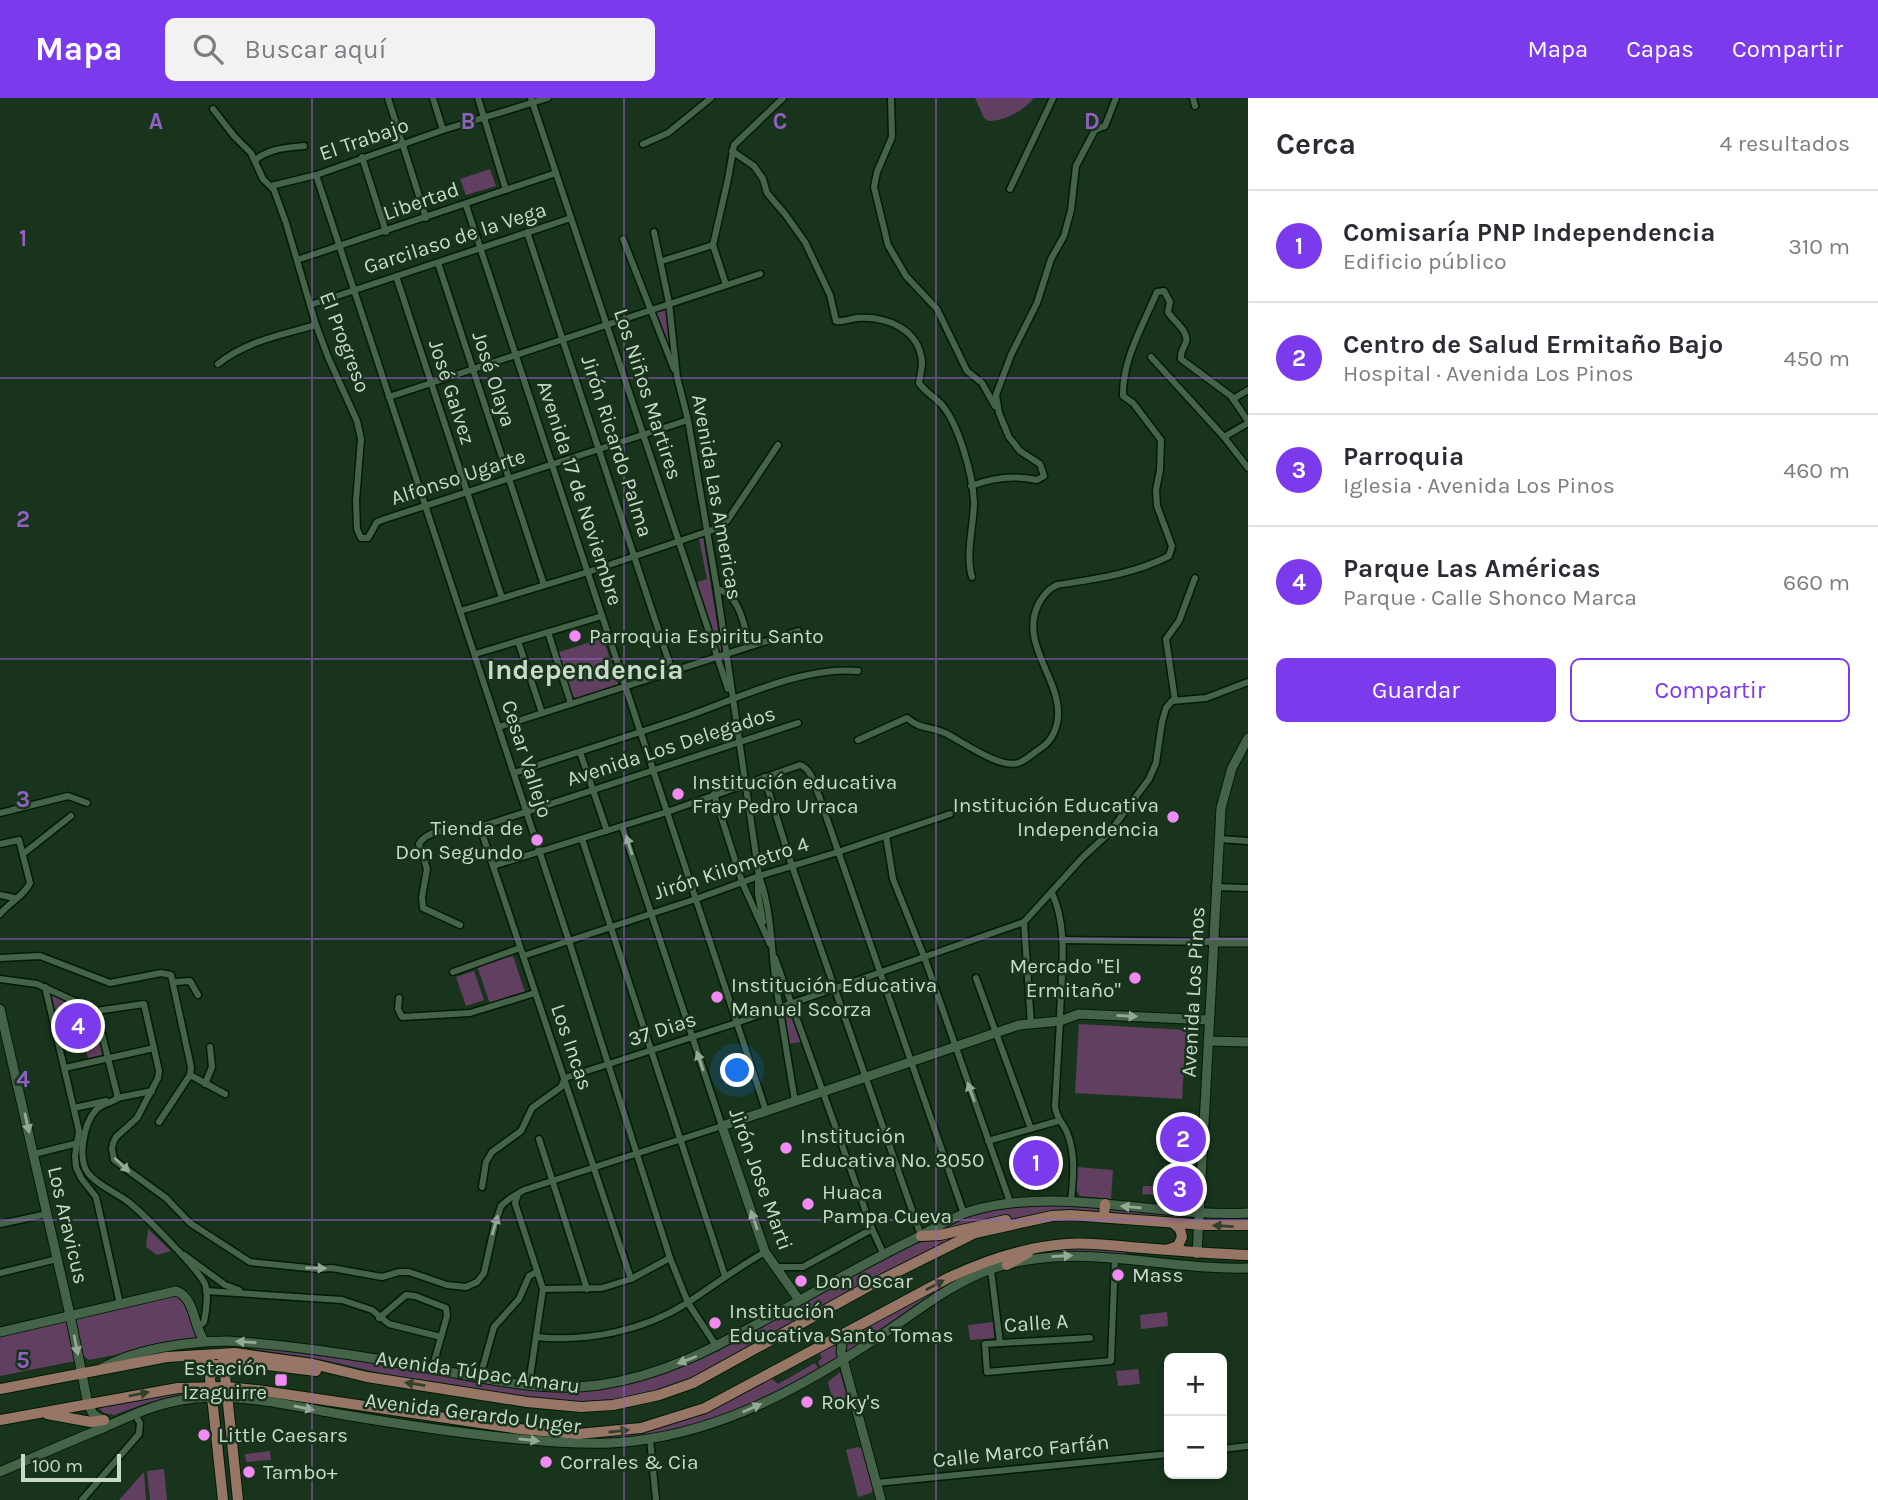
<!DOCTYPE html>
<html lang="es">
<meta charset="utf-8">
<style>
:root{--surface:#fff;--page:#f2f2f3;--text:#2b2b33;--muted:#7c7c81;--line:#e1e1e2;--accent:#7c3aed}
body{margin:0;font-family:Karla,sans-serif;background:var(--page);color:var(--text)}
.controls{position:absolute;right:21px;bottom:21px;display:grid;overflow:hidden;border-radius:10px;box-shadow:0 4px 10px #0003}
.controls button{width:63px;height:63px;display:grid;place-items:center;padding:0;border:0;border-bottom:2px solid var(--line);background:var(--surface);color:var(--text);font:35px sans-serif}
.scale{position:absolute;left:21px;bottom:18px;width:100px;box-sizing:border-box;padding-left:7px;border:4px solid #c9daca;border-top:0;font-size:19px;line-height:24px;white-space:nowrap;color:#c9daca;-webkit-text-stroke:5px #18341c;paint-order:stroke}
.you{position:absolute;left:738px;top:973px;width:24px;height:24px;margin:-18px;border:5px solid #fff;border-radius:50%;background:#1a73e8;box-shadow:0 0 0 10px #1a73e833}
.badge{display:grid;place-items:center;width:46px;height:46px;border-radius:50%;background:var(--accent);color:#fff;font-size:23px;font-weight:700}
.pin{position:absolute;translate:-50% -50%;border:4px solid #fff;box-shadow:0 2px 7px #0006}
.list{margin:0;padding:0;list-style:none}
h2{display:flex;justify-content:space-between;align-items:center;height:91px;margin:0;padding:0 28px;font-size:30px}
h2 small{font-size:23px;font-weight:400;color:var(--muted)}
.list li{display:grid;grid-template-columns:46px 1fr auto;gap:21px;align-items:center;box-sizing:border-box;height:112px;padding:0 28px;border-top:2px solid var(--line)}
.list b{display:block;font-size:26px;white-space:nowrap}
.list p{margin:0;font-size:23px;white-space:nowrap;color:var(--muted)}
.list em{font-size:23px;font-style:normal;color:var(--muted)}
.actions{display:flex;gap:14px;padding:21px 28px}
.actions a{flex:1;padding:16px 0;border:2px solid var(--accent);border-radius:10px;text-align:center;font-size:24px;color:var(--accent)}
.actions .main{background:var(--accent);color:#fff}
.icon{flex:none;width:38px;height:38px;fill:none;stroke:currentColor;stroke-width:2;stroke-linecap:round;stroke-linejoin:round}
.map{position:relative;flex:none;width:1248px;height:1402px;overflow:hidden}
header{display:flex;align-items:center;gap:42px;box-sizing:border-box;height:98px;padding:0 35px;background:var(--accent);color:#fff}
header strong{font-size:33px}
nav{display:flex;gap:38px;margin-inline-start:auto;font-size:24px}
.search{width:490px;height:63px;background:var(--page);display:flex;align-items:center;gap:18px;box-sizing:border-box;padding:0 24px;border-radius:10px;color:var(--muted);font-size:26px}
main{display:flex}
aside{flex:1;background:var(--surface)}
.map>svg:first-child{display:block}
.green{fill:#613f61}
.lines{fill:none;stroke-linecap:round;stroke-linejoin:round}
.street-casing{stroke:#011b05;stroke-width:9}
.secondary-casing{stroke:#011b05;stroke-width:11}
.primary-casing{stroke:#011b05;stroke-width:12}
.street{stroke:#456348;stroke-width:6}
.secondary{stroke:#456348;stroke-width:9}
.primary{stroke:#987666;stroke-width:10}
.oneway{fill:#94aa96}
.oneway2{fill:#32412b}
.grid{fill:none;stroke:#9260c2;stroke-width:2;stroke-opacity:0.55}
.poi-dot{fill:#f28af3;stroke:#18341c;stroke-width:2.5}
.labels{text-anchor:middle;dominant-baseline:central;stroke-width:5;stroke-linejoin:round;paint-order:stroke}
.street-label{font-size:21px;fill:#c9daca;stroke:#18341c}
.poi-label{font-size:21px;fill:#c9daca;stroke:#18341c;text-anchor:start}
.district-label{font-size:28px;font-weight:bold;fill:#c9daca;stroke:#18341c}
.grid-label{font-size:23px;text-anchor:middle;font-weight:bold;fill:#9260c2;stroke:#18341c;stroke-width:5;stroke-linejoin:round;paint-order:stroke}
</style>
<header>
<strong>Mapa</strong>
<div class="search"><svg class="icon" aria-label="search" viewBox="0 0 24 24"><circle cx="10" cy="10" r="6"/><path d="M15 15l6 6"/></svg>Buscar aquí</div>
<nav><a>Mapa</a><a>Capas</a><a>Compartir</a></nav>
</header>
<main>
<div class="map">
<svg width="1248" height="1402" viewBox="0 0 1248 1402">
<rect width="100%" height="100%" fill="#18341c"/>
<g class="green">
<path d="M975,0h59c-11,13 -28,23 -46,23l-4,-3z"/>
<polygon points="490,71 496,88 466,97 460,81"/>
<polygon points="669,206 675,273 653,212"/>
<polygon points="703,439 722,556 718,558 694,485 707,481 699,441"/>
<polygon points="603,540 618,585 616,589 577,601 570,597 556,555"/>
<polygon points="513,858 525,894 523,897 490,906 477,868"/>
<polygon points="474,873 484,902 466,908 456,879"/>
<polygon points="51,897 95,917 105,957 88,961 82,938 62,943"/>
<polygon points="793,910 805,943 789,946 784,914"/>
<polygon points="1079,926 1186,932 1182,1001 1075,995"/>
<polygon points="1077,1069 1113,1072 1111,1101 1080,1098 1076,1092"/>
<polygon points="1164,1083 1163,1105 1156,1097 1142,1096 1143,1088 1156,1088"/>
<polygon points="1010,1106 1102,1108 1102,1115 992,1122 911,1144 968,1115"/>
<polygon points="1108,1110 1186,1115 1186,1124 1108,1115"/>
<polygon points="994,1124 750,1253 659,1296 582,1307 411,1282 324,1262 253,1251 253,1247 579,1290 693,1262 897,1151"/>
<polygon points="148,1131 171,1153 157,1157 146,1149"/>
<polygon points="1105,1148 1105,1152 1126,1154 1125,1160 1023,1162 1038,1150"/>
<polygon points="1030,1153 980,1175 844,1261 844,1238 941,1185"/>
<polygon points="178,1195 187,1206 196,1236 195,1241 89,1262 82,1257 74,1219"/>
<polygon points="1167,1214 1168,1228 1141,1231 1140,1217"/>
<polygon points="67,1222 75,1263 0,1278 0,1238"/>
<polygon points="993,1224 994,1240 970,1242 968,1227"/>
<polygon points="830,1246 837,1249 842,1262 823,1274 818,1264 822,1260 818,1252"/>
<polygon points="815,1265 821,1275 710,1324 637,1339 606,1341 598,1339 630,1335 683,1323 771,1280 778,1286"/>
<polygon points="1138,1271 1140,1286 1118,1288 1116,1273"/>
<polygon points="840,1274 848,1303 834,1308 828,1284"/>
<polygon points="184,1293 185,1296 147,1305 114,1317 104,1315 99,1310"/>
<polygon points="858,1349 862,1351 873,1392 871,1395 858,1399 846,1352"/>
<polygon points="270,1353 271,1362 246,1364 245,1356"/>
<polygon points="164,1371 167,1402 150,1402 147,1373"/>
<polygon points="144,1374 146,1402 119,1402"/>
</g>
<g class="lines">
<defs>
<g id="street">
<polyline points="388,0 426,120"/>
<polyline points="433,0 443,32"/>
<polyline points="478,0 506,92"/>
<polyline points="531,0 728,591"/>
<polyline points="891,0 892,39 877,74 874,89 888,147 906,178 937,211 967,273 982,285 995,308"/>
<polyline points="1193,0 1195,8"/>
<polyline points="213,11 234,38 251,55 263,81 274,92 286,125 316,227 328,259 357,323 361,341 356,403 357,431 361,440 368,440 377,424 385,421 688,322"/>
<polyline points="643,46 668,35 711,0"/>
<path d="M732,53l22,15 9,13 4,14 18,21 20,28 25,53 6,26c8,1 13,-2 21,-3 30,-2 62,11 65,44 0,7 -2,14 -3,21 6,9 16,14 23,22 17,20 31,71 32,97 0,23 -9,52 -2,75"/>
<polyline points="362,59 386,134"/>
<path d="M255,62c16,-12 30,-12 49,-14"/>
<polyline points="316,77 569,843 670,1160 688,1205 717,1249"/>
<polyline points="271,88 316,77 443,32 548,0"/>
<polyline points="1010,91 1053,0"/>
<polyline points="466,107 766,1013"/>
<polyline points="527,134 672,573"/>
<path d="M654,134l15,71 8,74 11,43 29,169 42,287c12,32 12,67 16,101 6,42 13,83 20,124"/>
<polyline points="623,141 674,271"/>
<polyline points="297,162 556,75"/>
<polyline points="662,163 713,147"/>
<polyline points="438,165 544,487"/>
<polyline points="396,178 502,500"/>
<polyline points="726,187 713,147 728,81 734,47 783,0"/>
<polyline points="310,207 571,120"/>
<polyline points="1151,259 1224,339 1248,370"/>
<path d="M218,266c28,-23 64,-29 98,-39"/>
<polyline points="389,299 760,176"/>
<polyline points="1233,301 1248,292"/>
<polyline points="1224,339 1248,325"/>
<path d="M971,388c21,-8 44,-11 66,-6l7,-4 -4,-12 -20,-13 -11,-14 -10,-24 -3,-18 15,-40 26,-52 14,-44 13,-23 7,-26 5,-44 19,-36 10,-4 11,-28"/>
<path d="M717,491c23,5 27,37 33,57"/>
<polyline points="460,513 588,474 718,430 727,423 778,347"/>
<polyline points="548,534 571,606"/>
<polyline points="518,543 542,615"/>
<polyline points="475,556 602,518"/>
<polyline points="1175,602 1166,541 1179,523 1195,480"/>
<polyline points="499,629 798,533"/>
<path d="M858,642l49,-22c16,13 21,7 38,15 18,9 55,36 73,30 9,-3 15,-10 23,-15 11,-7 18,-22 17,-37 -1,-36 -39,-70 -19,-108 5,-8 9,-14 18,-18 38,-6 77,-11 112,-29l3,-10 -15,-40 -1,-16 4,-20 1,-30 -28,-37 -10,-7c-1,-36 21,-73 34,-104l7,-1 6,11 -2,10c5,9 21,19 18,30 -3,8 -6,9 -5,17l50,37 17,25"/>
<polyline points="580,654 607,733"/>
<path d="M514,675c58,-19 116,-37 174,-57 51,-18 115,-50 170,-45"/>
<polyline points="764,679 792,768 921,1138"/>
<polyline points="714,696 742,784 770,846"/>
<polyline points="0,715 68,698 87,705"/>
<polyline points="480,729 631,1181"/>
<polyline points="886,738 893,781 925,861 1010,1104"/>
<polyline points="582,741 725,1178"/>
<polyline points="1219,741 1248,743"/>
<path d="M0,746l19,-4 11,43c-5,12 -21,20 -30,31"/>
<polyline points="23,756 71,718"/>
<path d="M493,768l174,-54 133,-47c12,4 14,20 19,31l145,418"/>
<polyline points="758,783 758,796 763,824"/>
<polyline points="1215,789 1248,790"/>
<path d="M1052,795c17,36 9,84 8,123"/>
<polyline points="0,797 15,800"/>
<polyline points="1024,824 1031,926"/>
<path d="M460,827l-37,-17 -1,-11 5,-28 -8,-25c9,-17 44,-15 61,-17l318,-104"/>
<polyline points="1062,842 1213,844"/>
<polyline points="523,858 696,801 759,778 838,754 950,716"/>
<polyline points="0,860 40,858 110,885 161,875 171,877 191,969 190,977 159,1024"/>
<polyline points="775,860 872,1131 884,1157"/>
<polyline points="453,874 520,850"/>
<polyline points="976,880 1031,1031"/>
<polyline points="0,881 37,886 96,913 144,906 159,973 158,980 137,1020 116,1039 113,1045 112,1051 114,1062 166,1100 190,1125 250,1164 318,1171 332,1170 382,1179 399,1174 409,1174 447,1187 466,1189 477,1184 484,1175 495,1126 501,1108 509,1101 524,1092 722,1028 622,728"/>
<polyline points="175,884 190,883 198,897"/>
<polyline points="45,889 79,1033 75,1058 76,1069 81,1080 96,1099 120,1206"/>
<polyline points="399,900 398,911 402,919 470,915 535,895"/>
<path d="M96,913l22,87c-7,5 -18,6 -23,13 -11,13 -18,48 -7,62 9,12 27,19 39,28 15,11 71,68 78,83 4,11 1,27 -1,38l-6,5"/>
<path d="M1060,923l-5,85c1,13 9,17 13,29 8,22 5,44 3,67"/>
<polyline points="65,970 154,950"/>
<polyline points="190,977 225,996"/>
<polyline points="205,986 212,969 210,949"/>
<polyline points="117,1000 152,993"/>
<polyline points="74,1010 106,1003"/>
<polyline points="539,1041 587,1191"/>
<polyline points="988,1043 1058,1023"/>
<polyline points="34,1056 78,1045"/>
<polyline points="482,1089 486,1064 492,1054 521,1033 532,1010 561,989 565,980 736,925 1024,824 1083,759 1109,735 1149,681 1156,665 1162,624 1166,610 1172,603 1206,600 1248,584"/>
<polyline points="518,1096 515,1105 543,1191 529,1286"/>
<polyline points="0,1126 47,1116"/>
<polyline points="184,1157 225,1187 239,1192"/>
<polyline points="776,1169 803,1169 872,1131"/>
<polyline points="991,1172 1000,1245"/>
<polyline points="0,1175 57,1161"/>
<polyline points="543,1191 602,1190 631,1181 670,1160"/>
<polyline points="206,1193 342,1202 372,1212 389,1226 441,1239"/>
<polyline points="379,1220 406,1197 415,1198 446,1210 447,1218 432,1271"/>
<path d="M536,1239c51,5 107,-6 151,-34 26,-17 51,-36 78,-51"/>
<polyline points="1090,1240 985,1246 987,1274 1111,1263 1115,1160"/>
<polyline points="480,1279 494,1229 519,1201 529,1178 537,1174"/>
<polyline points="650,1341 656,1402"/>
<polyline points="1222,1351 1248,1348"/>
<polyline points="876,1385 1169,1356"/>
<polyline points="82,1402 139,1336 140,1325 134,1315"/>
</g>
<g id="secondary">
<polyline points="1213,844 1248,844"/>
<polyline points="0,911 70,1217 88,1306 93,1316 103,1322"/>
<polyline points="1208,943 1248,944"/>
<polyline points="1197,1156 1221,710 1232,670 1248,640"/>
<polyline points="799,1202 765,1154 722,1028 1019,927 1060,923 1079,916 1209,922"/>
<path d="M0,1234l176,-41c20,7 17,37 29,51"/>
<polyline points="843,1237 841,1254 881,1402"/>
<path d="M102,1270c36,-20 85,-26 125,-27 64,4 128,14 191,25 59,11 121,27 181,19 69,-10 122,-41 182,-74 42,-24 84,-48 127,-69 21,-10 41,-24 63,-31 87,-26 187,7 277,2"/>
<path d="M0,1374c34,-15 68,-30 103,-44 34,-15 55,-26 93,-30 47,-4 92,7 137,15 59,10 117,19 176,25 42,4 84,8 125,3 92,-11 170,-55 246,-105 32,-21 65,-48 101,-63 86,-36 178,-2 267,-5"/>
</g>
<g id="primary">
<polyline points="1104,1118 1105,1106"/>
<polyline points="921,1138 940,1137 1006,1122"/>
<polyline points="1169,1151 1178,1148 1182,1139 1180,1131 1173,1125"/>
<polyline points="1007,1167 1028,1155"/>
<polyline points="196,1259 217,1268 225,1277 238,1402"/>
<polyline points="0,1291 167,1259 235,1255 313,1266 367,1279 527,1304 581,1309 613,1307 659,1297 693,1285 869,1188 975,1135 1052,1118 1070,1117 1205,1127 1248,1127"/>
<polyline points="47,1316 91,1324 104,1322"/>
<path d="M0,1322l178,-32 48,-1 31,3 263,39 58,5 63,-6 64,-20 243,-130c38,-18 76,-31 118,-34 21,-2 43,1 64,3 40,3 78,7 118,8"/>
<path d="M223,1402l-13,-122c3,-13 12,-17 24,-17l82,10"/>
</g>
</defs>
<use href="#street" class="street-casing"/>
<use href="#secondary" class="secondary-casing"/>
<use href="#primary" class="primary-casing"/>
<use href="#street" class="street"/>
<use href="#secondary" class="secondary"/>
<use href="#primary" class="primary"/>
</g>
<defs><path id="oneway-solid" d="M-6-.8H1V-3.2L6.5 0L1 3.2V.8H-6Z" transform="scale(1.75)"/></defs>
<g class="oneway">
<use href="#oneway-solid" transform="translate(629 747) rotate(-108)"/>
<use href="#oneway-solid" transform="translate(1127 918) rotate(3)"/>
<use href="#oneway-solid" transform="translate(700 963) rotate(-109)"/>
<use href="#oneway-solid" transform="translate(971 994) rotate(-110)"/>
<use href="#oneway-solid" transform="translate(27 1025) rotate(77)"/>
<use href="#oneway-solid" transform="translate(122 1067) rotate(43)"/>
<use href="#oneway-solid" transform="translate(1131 1109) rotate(-175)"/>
<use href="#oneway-solid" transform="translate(754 1122) rotate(-109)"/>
<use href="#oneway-solid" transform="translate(495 1127) rotate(-74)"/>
<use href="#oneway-solid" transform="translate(1062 1158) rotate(-3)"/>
<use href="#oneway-solid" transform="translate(316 1170) rotate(1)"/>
<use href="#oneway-solid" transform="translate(246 1244) rotate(-176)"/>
<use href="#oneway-solid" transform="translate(76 1247) rotate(79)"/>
<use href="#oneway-solid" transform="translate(687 1262) rotate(159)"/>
<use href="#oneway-solid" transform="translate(304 1310) rotate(11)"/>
<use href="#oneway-solid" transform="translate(752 1310) rotate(-24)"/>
<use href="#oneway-solid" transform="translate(529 1342) rotate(6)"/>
</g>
<g class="oneway2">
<use href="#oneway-solid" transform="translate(1223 1128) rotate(-177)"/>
<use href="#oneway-solid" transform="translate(935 1187) rotate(-28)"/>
<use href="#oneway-solid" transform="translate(415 1286) rotate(-171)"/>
<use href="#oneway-solid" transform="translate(139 1296) rotate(-11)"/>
<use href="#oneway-solid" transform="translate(619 1333) rotate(-6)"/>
</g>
<path class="grid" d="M312,0v1402M624,0v1402M936,0v1402M0,280h1248M0,561h1248M0,841h1248M0,1122h1248"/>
<g class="poi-dot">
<circle cx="575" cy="538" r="7"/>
<circle cx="678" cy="696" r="7"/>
<circle cx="1173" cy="719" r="7"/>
<circle cx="537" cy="742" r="7"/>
<circle cx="1135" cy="880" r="7"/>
<circle cx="717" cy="899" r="7"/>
<circle cx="786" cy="1050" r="7"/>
<circle cx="808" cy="1106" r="7"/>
<circle cx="1118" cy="1177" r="7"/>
<circle cx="801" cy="1183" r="7"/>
<circle cx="715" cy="1225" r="7"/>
<rect x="274" y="1275" width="14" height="14" rx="3.5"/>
<circle cx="807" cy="1304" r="7"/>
<circle cx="204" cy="1337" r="7"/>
<circle cx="546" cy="1364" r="7"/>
<circle cx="249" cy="1374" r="7"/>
</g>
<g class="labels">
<g class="street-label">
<text transform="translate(364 41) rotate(-19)">El Trabajo</text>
<text transform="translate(421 103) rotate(-19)">Libertad</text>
<text transform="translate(455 140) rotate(-18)">Garcilaso de la Vega</text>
<text transform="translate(345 244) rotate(69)">El Progreso</text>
<text transform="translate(494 281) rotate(72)">José Olaya</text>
<text transform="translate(452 294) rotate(72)">José Galvez</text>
<text transform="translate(648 296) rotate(72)">Los Niños Martires</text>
<text transform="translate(617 348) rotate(72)">Jirón Ricardo Palma</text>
<text transform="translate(458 379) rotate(-18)">Alfonso Ugarte</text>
<text transform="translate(580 395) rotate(72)">Avenida 17 de Noviembre</text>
<text transform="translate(717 399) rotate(80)">Avenida Las Americas</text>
<text transform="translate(671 648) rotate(-18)">Avenida Los Delegados</text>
<text transform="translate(527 661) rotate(72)">Cesar Vallejo</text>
<text transform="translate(731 770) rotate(-18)">Jirón Kilometro 4</text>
<text transform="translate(1193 894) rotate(-87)">Avenida Los Pinos</text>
<text transform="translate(662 931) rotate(-18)">37 Dias</text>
<text transform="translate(572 949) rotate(71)">Los Incas</text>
<text transform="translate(761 1081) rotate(70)">Jirón Jose Marti</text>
<text transform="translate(68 1127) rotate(77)">Los Aravicus</text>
<text transform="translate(1036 1225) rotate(-4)">Calle A</text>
<text transform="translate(478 1274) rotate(8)">Avenida Túpac Amaru</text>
<text transform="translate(473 1315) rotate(7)">Avenida Gerardo Unger</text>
<text transform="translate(1021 1353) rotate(-6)">Calle Marco Farfán</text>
</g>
<g class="poi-label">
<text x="589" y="538">Parroquia Espiritu Santo</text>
<text x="692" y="684">Institución educativa<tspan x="692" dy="24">Fray Pedro Urraca</tspan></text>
<text x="1159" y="707" text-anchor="end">Institución Educativa<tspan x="1159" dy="24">Independencia</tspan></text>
<text x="523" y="730" text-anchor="end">Tienda de<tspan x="523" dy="24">Don Segundo</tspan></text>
<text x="1121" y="868" text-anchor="end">Mercado "El<tspan x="1121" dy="24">Ermitaño"</tspan></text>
<text x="731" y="887">Institución Educativa<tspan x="731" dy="24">Manuel Scorza</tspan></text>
<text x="800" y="1038">Institución<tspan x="800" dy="24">Educativa No. 3050</tspan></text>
<text x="822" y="1094">Huaca<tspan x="822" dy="24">Pampa Cueva</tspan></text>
<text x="1132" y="1177">Mass</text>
<text x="815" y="1183">Don Oscar</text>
<text x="729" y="1213">Institución<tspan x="729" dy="24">Educativa Santo Tomas</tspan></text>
<text x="267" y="1270" text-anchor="end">Estación<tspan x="267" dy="24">Izaguirre</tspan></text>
<text x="821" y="1304">Roky's</text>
<text x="218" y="1337">Little Caesars</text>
<text x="560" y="1364">Corrales &amp; Cia</text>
<text x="263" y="1374">Tambo+</text>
</g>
<g class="district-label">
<text x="585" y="571">Independencia</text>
</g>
</g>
<g class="grid-label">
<text x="156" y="31">A</text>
<text x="468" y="31">B</text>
<text x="780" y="31">C</text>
<text x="1092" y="31">D</text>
<text x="23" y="148">1</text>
<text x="23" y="429">2</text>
<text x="23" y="709">3</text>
<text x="23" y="989">4</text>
<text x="23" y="1270">5</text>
</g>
</svg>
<div class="controls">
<button>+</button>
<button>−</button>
</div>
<div class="scale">100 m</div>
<div class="you"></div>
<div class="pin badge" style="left:1036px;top:1065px">1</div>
<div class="pin badge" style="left:1183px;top:1041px">2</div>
<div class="pin badge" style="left:1180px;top:1091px">3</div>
<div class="pin badge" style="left:78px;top:928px">4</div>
</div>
<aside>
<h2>Cerca<small>4 resultados</small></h2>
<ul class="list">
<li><span class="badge">1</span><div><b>Comisaría PNP Independencia</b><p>Edificio público</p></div><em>310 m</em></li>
<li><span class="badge">2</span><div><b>Centro de Salud Ermitaño Bajo</b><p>Hospital · Avenida Los Pinos</p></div><em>450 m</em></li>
<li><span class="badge">3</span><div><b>Parroquia</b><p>Iglesia · Avenida Los Pinos</p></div><em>460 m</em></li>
<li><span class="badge">4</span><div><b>Parque Las Américas</b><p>Parque · Calle Shonco Marca</p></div><em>660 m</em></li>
</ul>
<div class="actions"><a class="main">Guardar</a><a>Compartir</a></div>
</aside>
</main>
